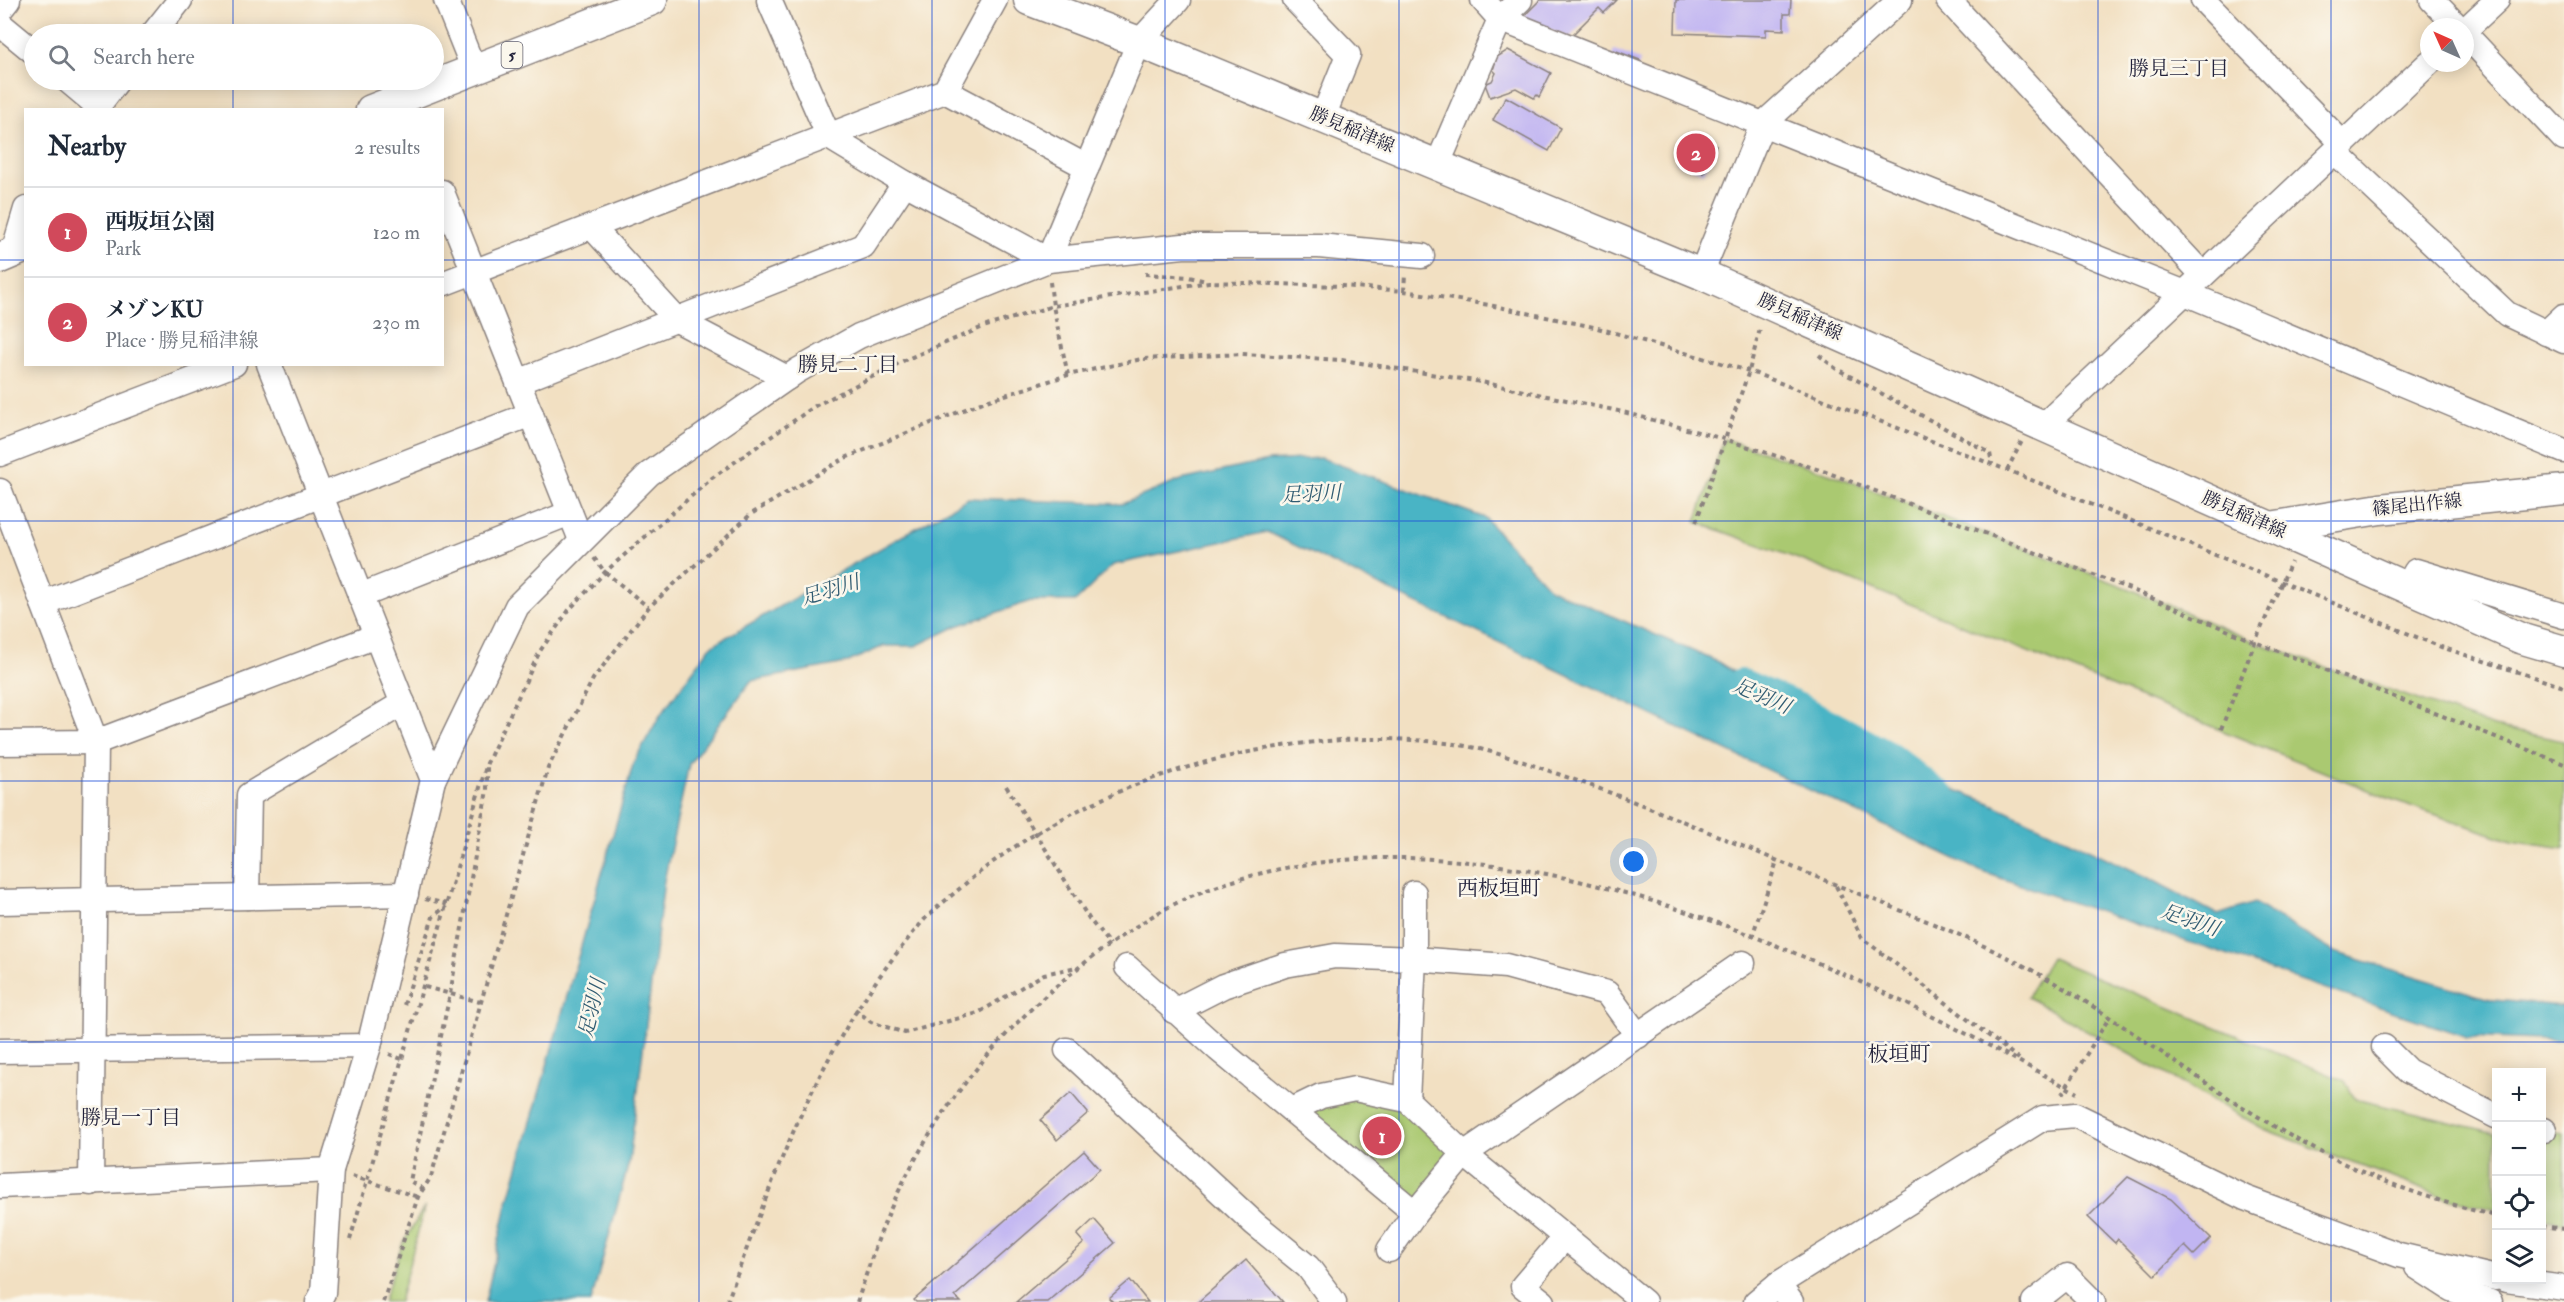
<!DOCTYPE html>
<meta charset="utf-8">
<style>
:root{--surface:#fff;--page:#f6f6f7;--text:#1f2937;--muted:#747a83;--line:#e0e1e3;--accent:#d1495b}
body{margin:0;font-family:"IM FELL Double Pica","Noto Serif JP",serif;background:var(--page);color:var(--text)}
.controls{position:absolute;right:18px;bottom:18px;display:grid;overflow:hidden;border-radius:0px;box-shadow:0 3px 15px #0003}
.controls button{width:54px;height:54px;display:grid;place-items:center;padding:0;border:0;border-bottom:2px solid var(--line);background:var(--surface);color:var(--text);font:30px sans-serif}
.compass{position:absolute;left:2420px;top:18px;width:54px;height:54px;border-radius:50%;background:var(--surface);box-shadow:0 3px 15px #0003;rotate:315deg}
.you{position:absolute;left:1634px;top:862px;width:21px;height:21px;margin:-15px;border:4px solid #fff;border-radius:50%;background:#1a73e8;box-shadow:0 0 0 9px #1a73e833}
.badge{display:grid;place-items:center;width:39px;height:39px;border-radius:50%;background:var(--accent);color:#fff;font-size:20px;font-weight:700}
.pin{position:absolute;translate:-50% -50%;border:3px solid #fff;box-shadow:0 2px 6px #0006}
.list{margin:0;padding:0;list-style:none}
h2{display:flex;justify-content:space-between;align-items:center;height:78px;margin:0;padding:0 24px;font-size:26px}
h2 small{font-size:20px;font-weight:400;color:var(--muted)}
.list li{display:grid;grid-template-columns:39px 1fr auto;gap:18px;align-items:center;box-sizing:border-box;height:90px;padding:0 24px;border-top:2px solid var(--line)}
.list b{display:block;font-size:22px;white-space:nowrap}
.list p{margin:0;font-size:20px;white-space:nowrap;color:var(--muted)}
.list em{font-size:20px;font-style:normal;color:var(--muted)}
.icon{flex:none;width:33px;height:33px;fill:none;stroke:currentColor;stroke-width:2;stroke-linecap:round;stroke-linejoin:round}
.map{position:relative;flex:none;width:2564px;height:1302px;overflow:hidden}
.search{position:absolute;background:var(--surface);box-shadow:0 3px 15px #0003;left:24px;top:24px;width:420px;height:66px;display:flex;align-items:center;gap:15px;box-sizing:border-box;padding:0 21px;border-radius:33px;color:var(--muted);font-size:22px}
.panel{position:absolute;background:var(--surface);box-shadow:0 3px 15px #0003;left:24px;top:108px;width:420px;height:258px;border-radius:0px}
.map>svg:first-child{display:block}
.green{fill:#aac971;stroke:#667656;stroke-width:1.5}
.water{fill:#48b4c5;stroke:#356b80;stroke-width:1.5}
.lines{fill:none;stroke-linecap:round;stroke-linejoin:round}
.river{stroke:#48b4c5;stroke-width:38}
.building{fill:#c1b5f2}
.minor-casing{stroke:#8a817e;stroke-width:27}
.major-casing{stroke:#8a817e;stroke-width:33}
.path{stroke:#8a817e;stroke-width:4;stroke-dasharray:4.5 4.5;stroke-linecap:butt}
.minor{stroke:#fff;stroke-width:24}
.major{stroke:#fff;stroke-width:30}
.grid{fill:none;stroke:#1d4ed8;stroke-width:1.5;stroke-opacity:0.55}
.labels{text-anchor:middle;dominant-baseline:central;stroke-width:5;stroke-linejoin:round;paint-order:stroke}
.shield{fill:#fbf7ec;stroke:#636270;stroke-width:1.5}
.shield-label{font-size:16px;font-weight:bold;fill:#22223b}
.street-label{font-size:18px;fill:#22223b;stroke:#fbf7ec}
.neighbourhood-label{font-size:20px;fill:#22223b;stroke:#fbf7ec}
.water-label{font-size:20px;font-style:italic;fill:#315c72;stroke:#fbf7ec}
.quarter-label{font-size:21px;fill:#22223b;stroke:#fbf7ec}
</style>
<div class="map">
<svg width="2564" height="1302" viewBox="0 0 2564 1302">
<rect width="100%" height="100%" fill="#fbf7ec"/>
<filter id="ink" filterUnits="userSpaceOnUse"><feTurbulence type="fractalNoise" baseFrequency=".0167" numOctaves="2"/><feDisplacementMap in="SourceGraphic" scale="12" xChannelSelector="R" yChannelSelector="G"/><feConvolveMatrix kernelMatrix="1 2 1 2 8 2 1 2 1" color-interpolation-filters="sRGB"/></filter>
<filter id="wash" filterUnits="userSpaceOnUse"><feTurbulence type="fractalNoise" baseFrequency=".008" numOctaves="4" result="noise"/><feDisplacementMap in="SourceGraphic" scale="24" xChannelSelector="R" yChannelSelector="G"/><feGaussianBlur stdDeviation="1.35" result="paint"/><feColorMatrix in="noise" values="0 0 0 0 0 0 0 0 0 0 0 0 0 0 0 0 0 1.4 0 .05"/><feComposite in="paint" operator="in"/></filter>
<g filter="url(#wash)">
<rect width="100%" height="100%" fill="#f2e0c2"/>
<g class="green">
<polygon points="1724,439 1826,472 2130,589 2255,642 2494,727 2564,741 2564,849 2511,841 2388,798 1804,561 1696,522"/>
<polygon points="2051,958 2345,1081 2355,1099 2496,1133 2496,1210 2443,1197 2264,1129 2027,997"/>
<polygon points="1332,1097 1404,1105 1456,1159 1413,1206 1303,1113"/>
<polygon points="2555,1132 2564,1133 2564,1223 2542,1219 2542,1134"/>
<polygon points="425,1206 399,1302 383,1302 402,1245"/>
</g>
<polygon class="water" points="1321,458 1485,518 1550,589 1718,662 1863,755 1990,803 2147,877 2218,915 2254,903 2334,952 2493,1000 2564,1006 2564,1041 2467,1037 1980,871 1267,532 1113,565 1076,601 1031,601 957,626 916,646 884,646 846,663 751,681 689,764 664,881 629,1162 591,1302 485,1302 506,1209 634,761 661,714 711,646 968,498 1122,504 1181,480 1268,461"/>
<g class="lines">
<polyline class="river" points="1742,688 1798,712 1889,761 1939,801"/>
</g>
<g id="blocks">
<g class="building">
<polygon points="1540,0 1617,0 1604,13 1599,8 1569,38 1522,18"/>
<polygon points="1676,0 1791,0 1790,14 1784,14 1784,30 1766,29 1766,36 1675,33"/>
<polygon points="1508,50 1551,73 1539,97 1537,95 1534,98 1516,88 1490,97 1485,84 1492,81 1496,73 1493,70 1497,57"/>
<polygon points="1614,50 1640,60 1638,67 1612,57"/>
<polygon points="1506,97 1561,128 1549,151 1493,120"/>
<polygon points="1688,133 1716,145 1704,173 1676,162"/>
<polygon points="1071,1093 1088,1113 1057,1140 1040,1120"/>
<polygon points="1084,1151 1100,1169 955,1296 961,1302 916,1302 914,1300"/>
<polygon points="2128,1177 2171,1199 2211,1238 2194,1255 2185,1246 2155,1276 2118,1239 2115,1243 2088,1217"/>
<polygon points="1094,1219 1115,1243 1047,1302 1016,1302 1084,1243 1077,1235"/>
<polygon points="1246,1260 1283,1302 1198,1302"/>
<polygon points="1130,1280 1148,1302 1113,1302 1109,1298"/>
</g>
</g>
</g>
<g filter="url(#ink)">
<use href="#blocks" fill-opacity="0" stroke="#8a817e" stroke-width="1.5"/>
<g class="lines">
<defs>
<g id="minor">
<polyline points="446,0 474,70"/>
<polyline points="769,0 829,137 905,183 1048,260"/>
<polyline points="1295,0 1348,55 1323,117"/>
<polyline points="1483,0 1500,19 2185,293 2564,451"/>
<polyline points="1948,0 2203,275"/>
<polyline points="2203,0 2343,144"/>
<polyline points="2432,0 2458,27"/>
<polyline points="0,10 8,0"/>
<polyline points="0,24 34,52"/>
<polyline points="2465,30 2497,0"/>
<polyline points="153,34 180,0"/>
<polyline points="2465,34 2564,139"/>
<polyline points="67,80 98,106"/>
<polyline points="945,91 1087,167"/>
<polyline points="95,110 118,80"/>
<polyline points="2335,152 2507,314 2564,341"/>
<polyline points="1437,166 1500,19 1520,0"/>
<polyline points="442,192 581,540"/>
<polyline points="592,227 677,320 787,378"/>
<polyline points="13,253 26,209"/>
<polyline points="1048,260 1139,42 1178,0"/>
<polyline points="1701,274 1762,125 1900,0"/>
<polyline points="442,284 945,91 995,0"/>
<polyline points="2546,333 2564,316"/>
<polyline points="269,364 433,780"/>
<polyline points="518,382 863,246 905,183"/>
<polyline points="2044,425 2429,63"/>
<polyline points="0,454 234,364"/>
<polyline points="0,491 96,742 91,1183"/>
<polyline points="2407,587 2416,571 2564,616"/>
<polyline points="360,596 570,513"/>
<polyline points="43,603 531,414"/>
<polyline points="0,743 96,742 376,636"/>
<polyline points="247,897 249,795 403,703"/>
<polyline points="0,902 406,894"/>
<polyline points="1127,967 1218,1049 1415,1213"/>
<polyline points="1174,1011 1223,986 1285,965 1335,956 1414,959 1506,966 1607,993 1638,1036"/>
<polyline points="2384,1047 2408,1071 2496,1116"/>
<polyline points="1067,1050 1255,1224 1308,1267 1334,1302"/>
<polyline points="0,1051 369,1046"/>
<polyline points="1407,1100 1414,959 1414,893"/>
<polyline points="1292,1110 1321,1096 1355,1089 1407,1100 1464,1154 1644,1302"/>
<polyline points="2542,1130 2544,1130"/>
<polyline points="0,1186 331,1170 369,1046 433,780 517,606 649,474 797,371 859,336 1048,260 1183,246 1319,246 1422,256"/>
<polyline points="1389,1250 1415,1213 1464,1154 1743,963"/>
<polyline points="2417,1267 2451,1289 2490,1302"/>
<polyline points="2506,1280 2564,1288"/>
<polyline points="1778,1284 1791,1302"/>
<polyline points="318,1302 323,1293 331,1170"/>
<polyline points="1543,1302 1523,1286 1565,1237"/>
<polyline points="1756,1302 1778,1284 2043,1118 2075,1115 2245,1198 2399,1255 2496,1278"/>
<polyline points="2034,1302 2067,1276 2093,1302"/>
</g>
<g id="major">
<polyline points="1029,0 1139,42 1701,274 2520,638 2564,651"/>
<polyline points="371,110 652,0"/>
<polyline points="0,258 26,247"/>
<polyline points="2270,527 2380,509 2564,490"/>
</g>
</defs>
<use href="#minor" class="minor-casing"/>
<use href="#major" class="major-casing"/>
<g class="path">
<polyline points="1145,274 1189,277 1206,281"/>
<polyline points="1050,282 1053,306 1068,375"/>
<polyline points="1404,291 1405,274"/>
<polyline points="1819,355 1835,368 1990,453 1992,464"/>
<polyline points="2007,470 2022,441"/>
<polyline points="1696,522 1749,371 1760,329"/>
<polyline points="594,558 605,572 648,607"/>
<polyline points="2221,729 2255,642 2291,562"/>
<polyline points="1006,786 1090,920 1110,945"/>
<polyline points="1836,886 1862,938 2019,1059"/>
<polyline points="425,899 447,904"/>
<polyline points="1752,937 1777,861"/>
<polyline points="425,987 480,1002"/>
<polyline points="404,1005 433,917 446,906"/>
<polyline points="855,1009 871,1022 905,1033 978,1013 1044,974 1077,967"/>
<polyline points="389,1054 404,1060"/>
<polyline points="2062,1094 2109,1018"/>
<polyline points="352,1176 418,1197"/>
<polyline points="423,1189 410,1181 450,994 487,790 487,767"/>
<polyline points="2542,1226 2564,1229"/>
<polyline points="350,1240 487,763 540,651 569,610 605,572 712,478 815,406 905,360 983,327 1053,306 1209,282 1342,286 1404,291 1489,305 1594,327 1749,371 2007,470 2441,647 2564,687"/>
<polyline points="383,1302 418,1197 431,1177 548,768 593,679 648,608 751,514 845,458 983,402 1068,375 1142,359 1242,354 1342,360 1481,382 1623,412 1724,439 1826,472 2130,589 2255,642 2564,764"/>
<path d="M727,1302c51,-138 94,-261 191,-375 11,-14 26,-25 40,-37 128,-112 327,-169 496,-146 35,5 70,18 104,30 79,27 155,60 232,92 83,35 170,64 249,108 79,44 150,101 228,148 73,45 146,74 229,94"/>
<path d="M857,1302c8,-23 15,-47 24,-70 42,-108 118,-205 210,-274 33,-24 69,-50 108,-65 281,-111 633,65 878,200"/>
</g>
<use href="#minor" class="minor"/>
<use href="#major" class="major"/>
</g>
</g>
<path class="grid" d="M233,0v34M466,0v1302M699,0v1302M932,0v1302M1165,0v1302M1399,0v1302M1632,0v1302M1865,0v1302M2098,0v1302M2331,0v1302M233,80v30M0,260h26M442,260h2122M233,364v938M0,521h2564M0,781h2564M0,1042h2564"/>
<g class="labels">
<rect class="shield" x="501.5" y="42" width="21" height="26" rx="4.5"/>
<g class="shield-label">
<text x="512" y="55">5</text>
</g>
<g class="street-label">
<text transform="translate(1352 130) rotate(23)">勝見稲津線</text>
<text transform="translate(1800 317) rotate(24)">勝見稲津線</text>
<text transform="translate(2417 505) rotate(-6)">篠尾出作線</text>
<text transform="translate(2244 515) rotate(24)">勝見稲津線</text>
</g>
<g class="neighbourhood-label">
<text x="2179" y="68">勝見三丁目</text>
<text x="848" y="364">勝見二丁目</text>
<text x="131" y="1117">勝見一丁目</text>
</g>
<g class="water-label">
<text transform="translate(1311 494) rotate(-3)">足羽川</text>
<text transform="translate(830 590) rotate(-17)">足羽川</text>
<text transform="translate(1762 696) rotate(23)">足羽川</text>
<text transform="translate(2190 920) rotate(19)">足羽川</text>
<text transform="translate(592 1008) rotate(-77)">足羽川</text>
</g>
<g class="quarter-label">
<text x="1499" y="888">西板垣町</text>
<text x="1899" y="1054">板垣町</text>
</g>
</g>
</svg>
<div class="controls">
<button>+</button>
<button>−</button>
<button><svg class="icon" aria-label="locate" viewBox="0 0 24 24"><circle cx="12" cy="12" r="6"/><path d="M12 2v4M12 18v4M2 12h4M18 12h4"/></svg></button>
<button><svg class="icon" aria-label="layers" viewBox="0 0 24 24"><path d="M12 4l9 5-9 5-9-5zM3 14l9 5 9-5"/></svg></button>
</div>
<svg class="compass" viewBox="-18 -18 36 36"><path d="M0-13l5 13h-10z" fill="#e53935"/><path d="M0 13l5-13h-10z" fill="#747a83"/></svg>
<div class="you"></div>
<div class="pin badge" style="left:1382px;top:1136px">1</div>
<div class="pin badge" style="left:1696px;top:153px">2</div>
<div class="search"><svg class="icon" aria-label="search" viewBox="0 0 24 24"><circle cx="10" cy="10" r="6"/><path d="M15 15l6 6"/></svg>Search here</div>
<section class="panel">
<h2>Nearby<small>2 results</small></h2>
<ul class="list">
<li><span class="badge">1</span><div><b>西坂垣公園</b><p>Park</p></div><em>120 m</em></li>
<li><span class="badge">2</span><div><b>メゾンKU</b><p>Place · 勝見稲津線</p></div><em>230 m</em></li>
</ul>
</section>
</div>
